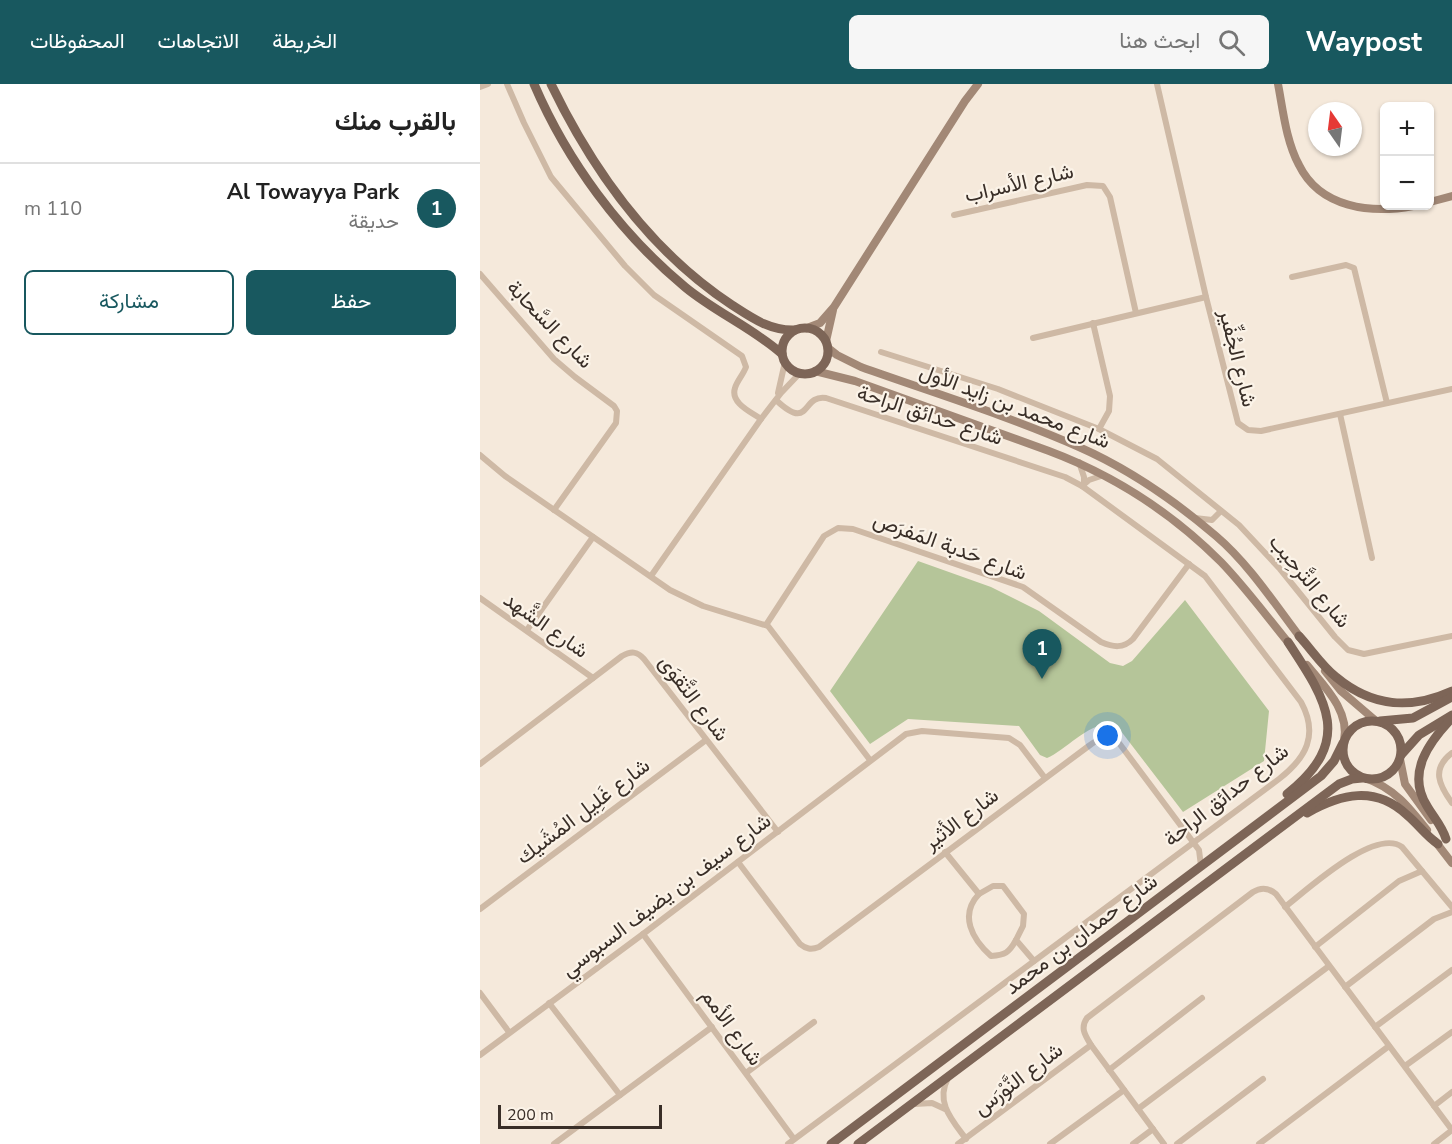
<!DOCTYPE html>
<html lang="ar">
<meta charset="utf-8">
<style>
:root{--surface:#fff;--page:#f6f6f6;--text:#222;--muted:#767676;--line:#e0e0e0;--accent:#18585f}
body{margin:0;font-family:"Nunito Sans",Vazirmatn,sans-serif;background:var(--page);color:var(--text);direction:rtl}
.controls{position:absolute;right:18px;top:18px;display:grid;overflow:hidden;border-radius:9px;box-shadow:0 2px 4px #0004}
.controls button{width:54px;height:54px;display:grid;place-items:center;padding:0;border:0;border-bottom:2px solid var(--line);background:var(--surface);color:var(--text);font:30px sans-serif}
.compass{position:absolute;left:828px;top:18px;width:54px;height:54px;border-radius:50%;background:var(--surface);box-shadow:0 2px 4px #0004;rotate:346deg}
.scale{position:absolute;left:18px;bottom:15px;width:164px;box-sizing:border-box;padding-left:6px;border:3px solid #392e27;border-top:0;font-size:16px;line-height:21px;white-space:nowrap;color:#392e27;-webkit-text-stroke:4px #fbf3e8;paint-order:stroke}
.you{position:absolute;left:628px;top:652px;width:21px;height:21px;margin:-15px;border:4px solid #fff;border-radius:50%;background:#1a73e8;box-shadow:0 0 0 9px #1a73e833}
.badge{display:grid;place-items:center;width:39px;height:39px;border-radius:50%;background:var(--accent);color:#fff;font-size:20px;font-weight:700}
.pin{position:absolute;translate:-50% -50px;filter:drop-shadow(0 2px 3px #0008)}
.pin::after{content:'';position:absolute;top:32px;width:21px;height:18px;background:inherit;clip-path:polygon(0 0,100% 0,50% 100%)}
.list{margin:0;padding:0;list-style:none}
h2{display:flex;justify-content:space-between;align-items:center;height:78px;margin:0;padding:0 24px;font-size:26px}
h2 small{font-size:20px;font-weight:400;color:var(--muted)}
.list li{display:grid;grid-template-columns:39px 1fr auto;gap:18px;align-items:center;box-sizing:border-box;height:90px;padding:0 24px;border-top:2px solid var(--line)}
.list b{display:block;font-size:22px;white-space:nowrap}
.list p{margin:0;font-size:20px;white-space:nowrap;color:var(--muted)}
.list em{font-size:20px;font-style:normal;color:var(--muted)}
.actions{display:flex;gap:12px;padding:18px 24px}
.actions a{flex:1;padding:14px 0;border:2px solid var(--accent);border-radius:9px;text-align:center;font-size:21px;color:var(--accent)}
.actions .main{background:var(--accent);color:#fff}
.icon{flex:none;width:33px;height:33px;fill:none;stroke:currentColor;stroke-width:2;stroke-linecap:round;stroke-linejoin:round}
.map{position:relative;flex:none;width:972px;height:1060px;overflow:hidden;direction:ltr}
header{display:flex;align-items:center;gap:36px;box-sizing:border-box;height:84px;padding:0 30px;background:var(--accent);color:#fff}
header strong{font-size:28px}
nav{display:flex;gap:33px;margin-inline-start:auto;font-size:21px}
.search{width:420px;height:54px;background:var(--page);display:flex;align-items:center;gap:15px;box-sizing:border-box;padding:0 21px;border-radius:9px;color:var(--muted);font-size:22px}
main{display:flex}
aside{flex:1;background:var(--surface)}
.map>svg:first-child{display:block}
.green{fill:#b5c599}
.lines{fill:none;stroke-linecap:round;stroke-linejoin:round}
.street{stroke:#ceb9a5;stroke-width:6}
.secondary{stroke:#a28876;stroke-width:8}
.primary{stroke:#7d6557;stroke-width:9}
.labels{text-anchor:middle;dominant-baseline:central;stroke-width:4.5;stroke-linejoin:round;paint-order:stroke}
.street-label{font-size:21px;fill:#392e27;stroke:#fbf3e8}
</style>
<header>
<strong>Waypost</strong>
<div class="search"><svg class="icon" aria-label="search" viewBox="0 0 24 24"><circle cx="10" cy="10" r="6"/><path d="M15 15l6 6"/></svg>ابحث هنا</div>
<nav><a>الخريطة</a><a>الاتجاهات</a><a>المحفوظات</a></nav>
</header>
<main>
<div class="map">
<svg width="972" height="1060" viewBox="0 0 972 1060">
<rect width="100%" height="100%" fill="#f5e9db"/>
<path class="green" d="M438,477l73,26 48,24 71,52 13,3 9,-5 53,-61 84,111 -5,50 -81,51 -66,-86c-23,-10 -49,23 -70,32l-7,-3 -21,-29 -111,-7 -38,25 -40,-53z"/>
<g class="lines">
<g class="street">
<path d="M27,0l17,39 27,54 74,89 29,29 88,61 4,11c-3,8 -9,14 -11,21 -5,15 16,24 26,31"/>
<polyline points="677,0 726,213 758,339 768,346 781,347 972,305"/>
<polyline points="0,3 8,0"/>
<polyline points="474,131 607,101 623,102 630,113 656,229"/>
<polyline points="0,190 74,275 95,293 134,322 137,327 136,339 74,426"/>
<polyline points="812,193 866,181 874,184 907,319"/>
<polyline points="613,239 630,312 629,327 619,345"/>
<polyline points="553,254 726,213"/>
<polyline points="401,268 518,305 619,345 677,375 759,441 800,485 855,553 868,566 884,570 972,552"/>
<polyline points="298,309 305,278"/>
<path d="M296,316c35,33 25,-6 50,-2l239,79 17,9 123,90 96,126c18,33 5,56 -22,77l-491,365"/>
<polyline points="860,330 892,474"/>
<polyline points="0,371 25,392 190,506 223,522 288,542 390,676"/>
<polyline points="599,378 604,393 604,399"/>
<polyline points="602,402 609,396 624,391"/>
<polyline points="715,434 732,436 741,427"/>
<polyline points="171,492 281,335 301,309 320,289"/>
<polyline points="0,514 113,594"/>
<path d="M286,541l58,-89 14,-8 15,1 170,58 78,55c12,5 22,7 32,-3l56,-75"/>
<polyline points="47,546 113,453"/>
<path d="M972,669c-21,16 -13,32 0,50"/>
<path d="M0,680l142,-108c9,-5 15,-5 22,3l134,173"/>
<polyline points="465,768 499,810 513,802 523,802 544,830 543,842 536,856 554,877"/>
<path d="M258,778l62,82c6,5 11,6 19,3l267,-199c11,-8 21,-17 33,-5l80,107 2,16"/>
<path d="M499,810c-20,21 -7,45 12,62 14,-1 18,-3 25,-16"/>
<path d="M805,823c22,-17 90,-80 117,-60l50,60"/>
<polyline points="0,825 226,656"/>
<polyline points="163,850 314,1055"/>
<polyline points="835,863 919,797 942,787"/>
<polyline points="865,903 954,835 972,828"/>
<polyline points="0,909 29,948"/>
<polyline points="69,919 140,1011"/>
<polyline points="895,943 972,886"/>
<polyline points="0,971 163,850 426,650 442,647 529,654 540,661 565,694"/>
<polyline points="925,982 972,948"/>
<polyline points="629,986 722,914"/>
<polyline points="266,989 334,938"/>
<path d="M468,994c-13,24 4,42 18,61"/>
<polyline points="435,1020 452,1019 465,1025"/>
<polyline points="954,1022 972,1008"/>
<polyline points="658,1025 849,882"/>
<polyline points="74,1060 232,943"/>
<polyline points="478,1060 611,961"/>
<polyline points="570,1060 644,1006"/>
<polyline points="653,1060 673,1045"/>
<path d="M684,1060l-73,-99c-6,-10 -11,-17 -4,-27l166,-126c8,-5 16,-4 23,2l176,236"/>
<polyline points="697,1060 783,995"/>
<polyline points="779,1060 909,962"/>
<polyline points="954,1060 972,1046"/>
</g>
<g class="secondary">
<path d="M798,0c5,26 8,57 21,81 21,43 72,49 114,41"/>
<polyline points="950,118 972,112"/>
<polyline points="327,244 340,239 354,223 485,17 498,0"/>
<polyline points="346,257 353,226"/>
<path d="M348,264l9,7 24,12c73,26 148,49 218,80 50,22 96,54 137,89 34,29 60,70 87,105"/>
<path d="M335,287l40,10 194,70c64,24 123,62 172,111 25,26 47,56 70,84"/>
<path d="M827,581c18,22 43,46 37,76"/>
<polyline points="845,587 861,607 896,637"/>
<polyline points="920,675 925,700 951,736"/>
<path d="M885,694c29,10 44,29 62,52"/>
<polyline points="955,757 972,779"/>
</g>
<g class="primary">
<path d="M54,0c33,77 86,149 151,203 30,25 68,41 97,67"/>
<path d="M71,0c42,87 99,167 181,221 20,13 38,26 63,25"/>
<circle cx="325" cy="267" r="23"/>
<path d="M819,552c12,13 23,30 37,41 36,30 74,33 116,14"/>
<circle cx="892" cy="666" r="29"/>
<polyline points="900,637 933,634 972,613"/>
<polyline points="921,671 939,651 972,631"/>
<path d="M807,710c67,-53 40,-93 1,-152"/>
<path d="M827,729c34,-19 68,-28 100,2 11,9 19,21 31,29"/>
<path d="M966,755c-4,-13 -12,-21 -19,-33 -21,-33 2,-64 25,-88"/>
<polyline points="351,1060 841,692 854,677 863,659"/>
<polyline points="378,1060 859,700 872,695 882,694"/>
</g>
</g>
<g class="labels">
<g class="street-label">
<text transform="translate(539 99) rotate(-13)">شارع الأسراب</text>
<text transform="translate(70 240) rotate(46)">شارع السَّحابة</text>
<text transform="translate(758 274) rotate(76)">شارع الجُفِّير</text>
<text transform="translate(535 322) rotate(21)">شارع محمد بن زايد الأول</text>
<text transform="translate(450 331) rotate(18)">شارع حدائق الراحة</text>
<text transform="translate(470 462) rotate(20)">شارع حَدبة المَفرَص</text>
<text transform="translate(830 497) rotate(50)">شارع التَّرحِيب</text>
<text transform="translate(66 541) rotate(35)">شارع الشَّهد</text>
<text transform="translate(214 614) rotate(53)">شارع التَّقوَى</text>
<text transform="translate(746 711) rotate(-38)">شارع حدائق الراحة</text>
<text transform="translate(103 727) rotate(-37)">شارع غَلِيل المُشَيك</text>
<text transform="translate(481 735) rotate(-37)">شارع الأثير</text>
<text transform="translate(186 811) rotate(-37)">شارع سيف بن يضيف السبوسي</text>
<text transform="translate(601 850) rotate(-37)">شارع حمدان بن محمد</text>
<text transform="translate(252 943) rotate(54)">شارع الأمم</text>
<text transform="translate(538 995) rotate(-37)">شارع النَّوْرَس</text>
</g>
</g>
</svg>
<div class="controls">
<button>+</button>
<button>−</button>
</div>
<svg class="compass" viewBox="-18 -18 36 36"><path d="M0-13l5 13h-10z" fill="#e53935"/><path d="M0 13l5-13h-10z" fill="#767676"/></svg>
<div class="scale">200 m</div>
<div class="you"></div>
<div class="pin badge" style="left:562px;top:595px">1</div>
</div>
<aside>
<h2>بالقرب منك<small></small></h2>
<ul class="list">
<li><span class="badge">1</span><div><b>Al Towayya Park</b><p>حديقة</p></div><em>110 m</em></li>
</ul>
<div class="actions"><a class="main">حفظ</a><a>مشاركة</a></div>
</aside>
</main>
